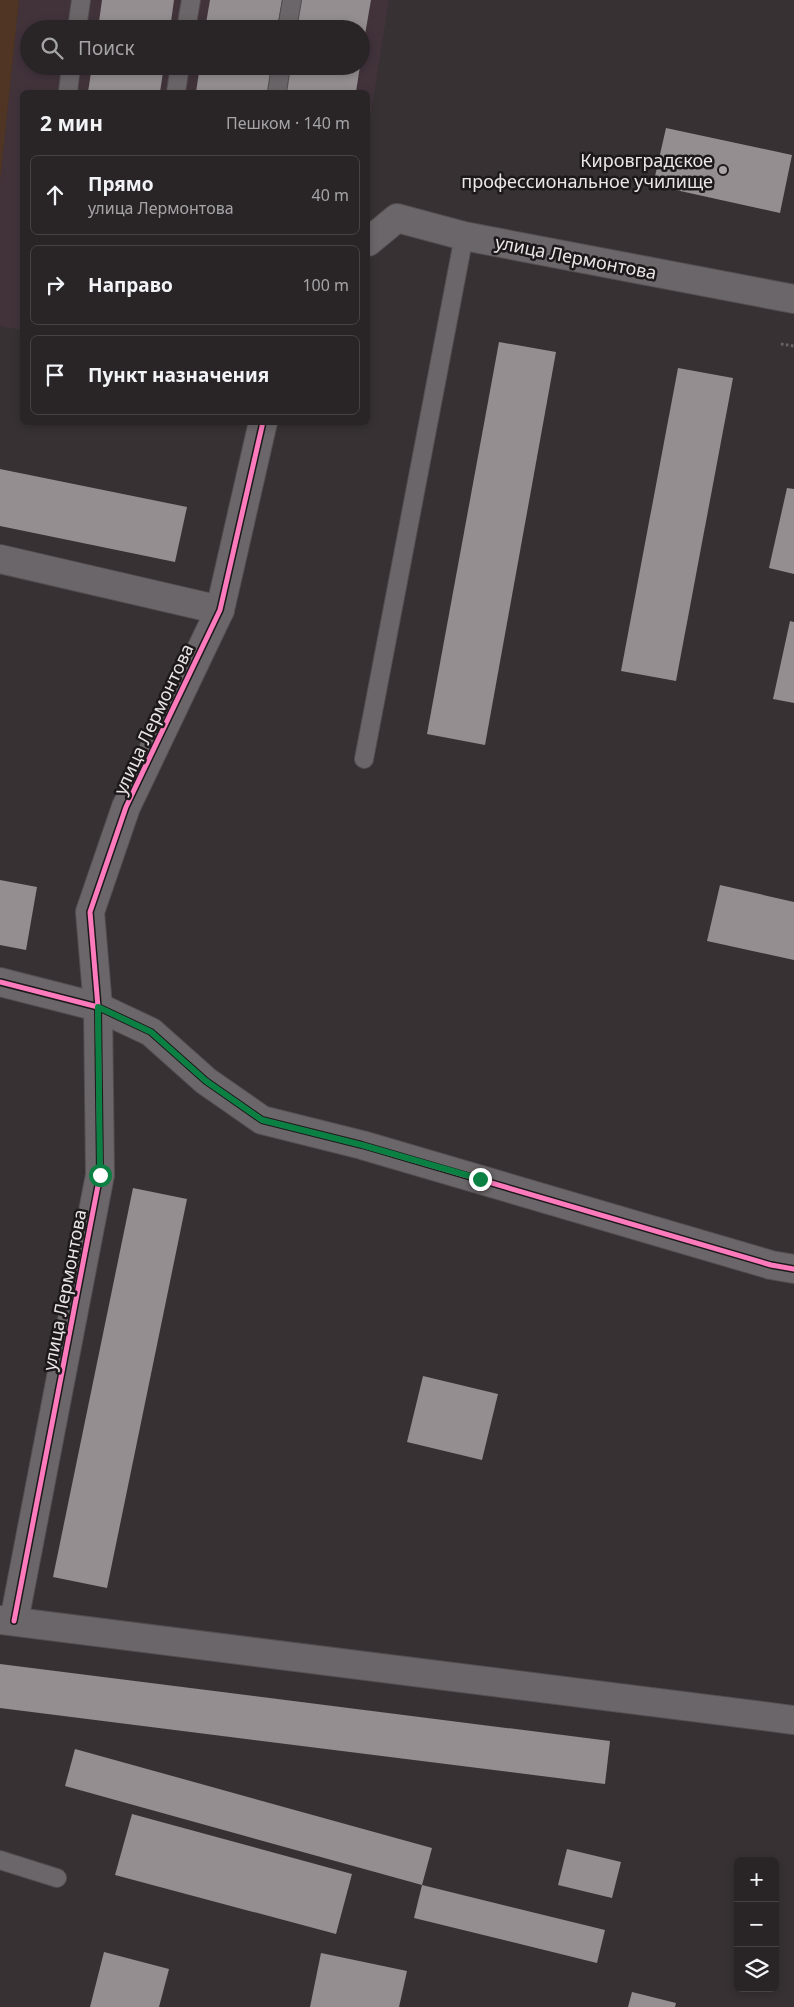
<!DOCTYPE html>
<html lang="ru">
<meta charset="utf-8">
<style>
:root{--surface:#292527;--page:#353133;--text:#f1f3f6;--muted:#a5a5a7;--line:#454244}
body{margin:0;font-family:"Noto Sans",sans-serif;background:var(--page);color:var(--text)}
.controls{position:absolute;right:15px;bottom:15px;display:grid;overflow:hidden;border-radius:8px;box-shadow:0 2px 8px #0003}
.controls button{width:45px;height:45px;display:grid;place-items:center;padding:0;border:0;border-bottom:1px solid var(--line);background:var(--surface);color:var(--text);font:25px sans-serif}
.stop{position:absolute;width:15px;height:15px;margin:-11px;border:4px solid #0b8043;border-radius:50%;background:#fff}
.stop.end{background:#0b8043;border-color:#fff;box-shadow:0 1px 5px #0008}
.list{margin:0;padding:0;list-style:none}
h2{display:flex;justify-content:space-between;align-items:center;height:65px;margin:0;padding:0 20px;font-size:21px}
h2 small{font-size:16px;font-weight:400;color:var(--muted)}
.list li{display:grid;grid-template-columns:32px 1fr auto;gap:15px;align-items:center;box-sizing:border-box;height:80px;margin:0 10px 10px;padding:0 10px;border:1px solid var(--line);border-radius:8px}
.list b{display:block;font-size:19px;white-space:nowrap}
.list p{margin:0;font-size:16px;white-space:nowrap;color:var(--muted)}
.list em{font-size:16px;font-style:normal;color:var(--muted)}
.icon{flex:none;width:28px;height:28px;fill:none;stroke:currentColor;stroke-width:2;stroke-linecap:round;stroke-linejoin:round}
.map{position:relative;flex:none;width:794px;height:2007px;overflow:hidden}
.search{position:absolute;background:var(--surface);box-shadow:0 2px 8px #0003;left:20px;top:20px;width:350px;height:55px;display:flex;align-items:center;gap:12px;box-sizing:border-box;padding:0 18px;border-radius:28px;color:var(--muted);font-size:19px}
.panel{position:absolute;background:var(--surface);box-shadow:0 2px 8px #0003;left:20px;top:90px;width:350px;height:335px;border-radius:8px}
.map>svg:first-child{display:block}
.built{fill:#42333b;fill-rule:evenodd}
.green{fill:#503424}
.building{fill:#948e90}
.lines{fill:none;stroke-linecap:round;stroke-linejoin:round}
.service-casing{stroke:#544e51;stroke-width:20}
.minor-casing{stroke:#544e51;stroke-width:30}
.path{stroke:#696567;stroke-width:3;stroke-dasharray:2.5 2.5;stroke-linecap:butt}
.service{stroke:#6b6669;stroke-width:18}
.minor{stroke:#6b6669;stroke-width:28}
.cycleway-casing{stroke:#1d191b;stroke-width:8}
.cycleway{stroke:#fd7abc;stroke-width:5}
.route{stroke:#0b8043;stroke-width:6}
.poi-dot{fill:#aca5a8;stroke:#1d191b;stroke-width:2}
.labels{text-anchor:middle;dominant-baseline:central;stroke-width:5;stroke-linejoin:round;paint-order:stroke}
.poi-label{font-size:18px;fill:#ebe4e7;stroke:#1d191b;text-anchor:end}
.street-label{font-size:18px;fill:#ebe4e7;stroke:#1d191b}
</style>
<div class="map">
<svg width="794" height="2007" viewBox="0 0 794 2007">
<rect width="100%" height="100%" fill="#373134"/>
<path class="built" d="M19,0h370l-21,132v-40h-346v238l-22,-4v-144zM29,29h332v37h-332z"/>
<polygon class="green" points="0,0 19,0 0,182"/>
<g class="building">
<polygon points="102,0 174,0 170,29 98,29"/>
<polygon points="210,0 282,0 277,29 205,29"/>
<polygon points="301,0 371,0 362,52 361,29 296,29"/>
<polygon points="92,66 164,66 160,92 88,92"/>
<polygon points="200,66 272,66 268,92 196,92"/>
<polygon points="290,66 360,66 356,92 286,92"/>
<polygon points="666,128 792,155 780,213 653,185"/>
<polygon points="499,342 556,352 485,745 427,734"/>
<polygon points="678,368 733,378 676,681 621,671"/>
<polygon points="0,469 187,507 175,562 0,526"/>
<polygon points="787,488 794,489 794,574 769,568"/>
<polygon points="790,621 794,622 794,703 773,699"/>
<polygon points="0,880 37,887 26,950 0,945"/>
<polygon points="720,885 794,902 794,960 707,941"/>
<polygon points="133,1188 187,1199 107,1588 53,1577"/>
<polygon points="423,1376 498,1394 482,1460 407,1442"/>
<polygon points="0,1664 610,1741 605,1784 0,1708"/>
<polygon points="75,1749 432,1848 422,1885 605,1930 597,1963 414,1918 422,1885 65,1786"/>
<polygon points="132,1814 352,1874 336,1934 115,1875"/>
<polygon points="567,1849 621,1862 612,1898 558,1885"/>
<polygon points="104,1952 169,1969 159,2007 90,2007"/>
<polygon points="321,1953 407,1971 399,2007 310,2007"/>
<polygon points="632,1992 676,2003 675,2007 628,2007"/>
</g>
<g class="lines">
<defs>
<g id="service">
<polyline points="77,29 81,0"/>
<polyline points="186,29 191,0"/>
<polyline points="287,29 292,0"/>
<polyline points="68,92 71,66"/>
<polyline points="176,92 180,66"/>
<polyline points="277,92 281,66"/>
<polyline points="364,759 464,236"/>
<polyline points="0,1860 57,1878"/>
</g>
<g id="minor">
<polyline points="368,242 397,218 464,236 794,299"/>
<polyline points="0,559 220,610"/>
<polyline points="0,982 98,1007 151,1032 206,1081 262,1120 362,1145 771,1265 794,1269"/>
<polyline points="0,1620 794,1720"/>
<polyline points="14,1621 100,1175 98,1007 90,912 126,807 220,610 263,422"/>
</g>
</defs>
<use href="#service" class="service-casing"/>
<use href="#minor" class="minor-casing"/>
<polyline class="path" points="781,344 794,346"/>
<use href="#service" class="service"/>
<use href="#minor" class="minor"/>
<defs>
<g id="cycleway">
<polyline points="0,982 98,1007 151,1032 206,1081 262,1120 362,1145 771,1265 794,1269"/>
<polyline points="14,1621 100,1175 98,1007 90,912 126,807 220,610 263,422"/>
</g>
</defs>
<use href="#cycleway" class="cycleway-casing"/>
<use href="#cycleway" class="cycleway"/>
</g>
<g class="lines">
<polyline class="route" points="100,1175 98,1007 151,1032 206,1081 262,1120 362,1145 480,1179"/>
</g>
<circle class="poi-dot" cx="723" cy="170" r="5"/>
<g class="labels">
<g class="poi-label">
<text x="713" y="160">Кировградское<tspan x="713" dy="21">профессиональное училище</tspan></text>
</g>
<g class="street-label">
<text transform="translate(576 257) rotate(11)">улица Лермонтова</text>
<text transform="translate(153 719) rotate(-65)">улица Лермонтова</text>
<text transform="translate(64 1290) rotate(-79)">улица Лермонтова</text>
</g>
</g>
</svg>
<div class="controls">
<button>+</button>
<button>−</button>
<button><svg class="icon" aria-label="layers" viewBox="0 0 24 24"><path d="M12 4l9 5-9 5-9-5zM3 14l9 5 9-5"/></svg></button>
</div>
<div class="stop" style="left:100px;top:1175px"></div>
<div class="stop end" style="left:480px;top:1179px"></div>
<div class="search"><svg class="icon" aria-label="search" viewBox="0 0 24 24"><circle cx="10" cy="10" r="6"/><path d="M15 15l6 6"/></svg>Поиск</div>
<section class="panel">
<h2>2 мин<small>Пешком · 140 m</small></h2>
<ul class="list">
<li><svg class="icon" aria-label="ahead" viewBox="0 0 24 24"><path d="M12 20V5M6 11l6-6 6 6"/></svg><div><b>Прямо</b><p>улица Лермонтова</p></div><em>40 m</em></li>
<li><svg class="icon" aria-label="right" viewBox="0 0 24 24"><path d="M7 20v-9h11M14 6l5 5-5 5"/></svg><div><b>Направо</b></div><em>100 m</em></li>
<li><svg class="icon" aria-label="arrive" viewBox="0 0 24 24"><path d="M6 21V4h12l-3 4 3 4H6"/></svg><div><b>Пункт назначения</b></div></li>
</ul>
</section>
</div>
